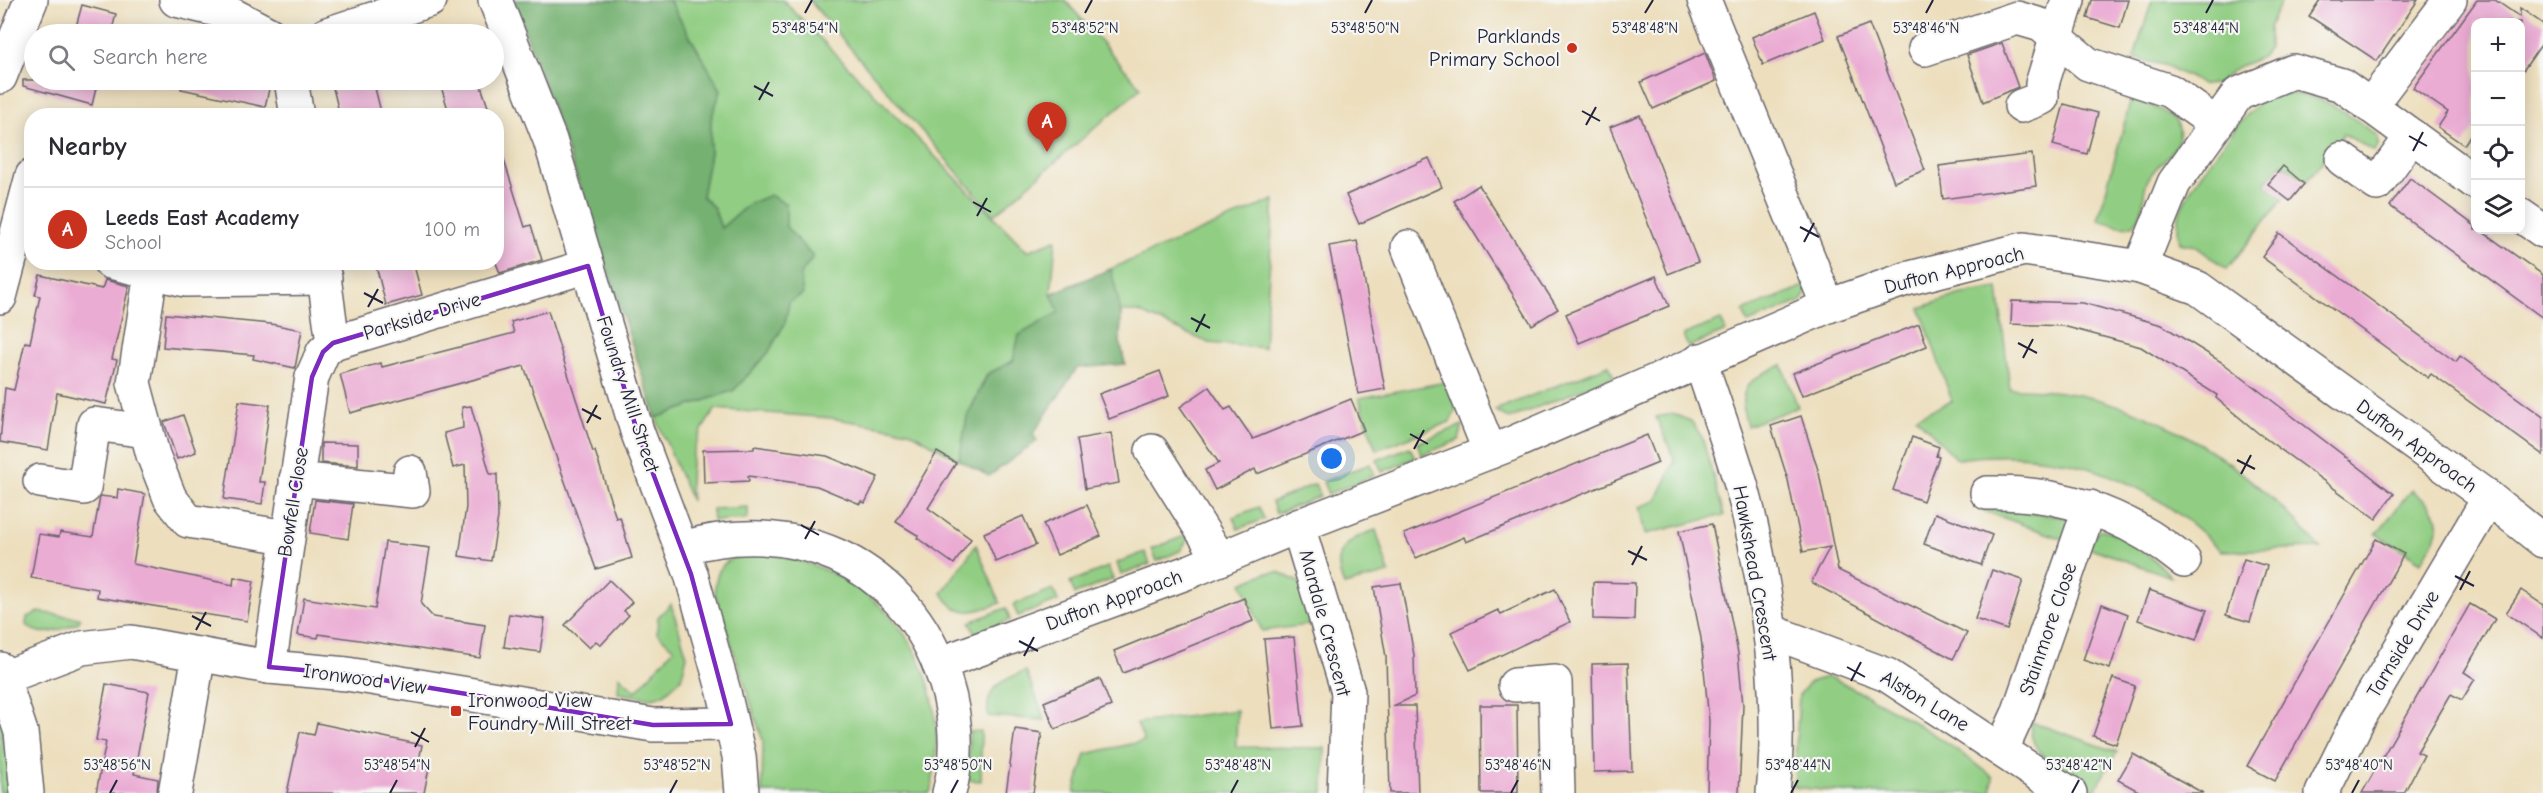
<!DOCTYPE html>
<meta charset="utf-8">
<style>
:root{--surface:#fff;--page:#f2f2f3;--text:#2b2b33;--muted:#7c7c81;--line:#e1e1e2;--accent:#c8321e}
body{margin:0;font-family:"Comic Neue",sans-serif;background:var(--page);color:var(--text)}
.controls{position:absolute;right:18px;top:18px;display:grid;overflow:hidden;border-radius:12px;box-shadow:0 3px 15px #0003}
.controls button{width:54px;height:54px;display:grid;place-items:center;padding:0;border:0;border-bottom:2px solid var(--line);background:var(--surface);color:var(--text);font:30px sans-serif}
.you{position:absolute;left:1332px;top:459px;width:21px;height:21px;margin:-15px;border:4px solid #fff;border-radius:50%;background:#1a73e8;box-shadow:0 0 0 9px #1a73e833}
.badge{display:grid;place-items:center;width:39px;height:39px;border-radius:50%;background:var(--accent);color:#fff;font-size:20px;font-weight:700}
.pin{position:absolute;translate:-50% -50px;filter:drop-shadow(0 2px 3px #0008)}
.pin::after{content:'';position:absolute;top:32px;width:21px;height:18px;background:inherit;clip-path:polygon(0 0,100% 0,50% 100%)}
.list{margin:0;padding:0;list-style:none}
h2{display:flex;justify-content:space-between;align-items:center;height:78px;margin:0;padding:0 24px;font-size:26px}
h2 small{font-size:20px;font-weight:400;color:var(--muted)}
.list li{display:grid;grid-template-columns:39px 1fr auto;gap:18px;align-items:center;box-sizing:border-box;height:84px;padding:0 24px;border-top:2px solid var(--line)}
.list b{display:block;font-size:22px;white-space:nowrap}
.list p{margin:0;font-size:20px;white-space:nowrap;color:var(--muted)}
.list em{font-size:20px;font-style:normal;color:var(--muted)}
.icon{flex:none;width:33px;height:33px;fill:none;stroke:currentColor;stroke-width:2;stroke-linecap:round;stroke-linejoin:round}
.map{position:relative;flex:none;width:2543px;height:793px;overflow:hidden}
.search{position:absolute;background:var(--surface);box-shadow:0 3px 15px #0003;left:24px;top:24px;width:480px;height:66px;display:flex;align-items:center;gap:15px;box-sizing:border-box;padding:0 21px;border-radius:33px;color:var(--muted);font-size:22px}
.panel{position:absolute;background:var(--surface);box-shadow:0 3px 15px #0003;left:24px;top:108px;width:480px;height:162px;border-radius:24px}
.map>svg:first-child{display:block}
.green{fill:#91ce83;stroke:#5a785f;stroke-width:1.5}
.forest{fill:#74b171;stroke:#4b6a56;stroke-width:1.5}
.building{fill:#ebacd4}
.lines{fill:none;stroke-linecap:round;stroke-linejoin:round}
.minor-casing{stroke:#696469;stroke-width:36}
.minor{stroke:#fff;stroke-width:33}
.marked{fill:none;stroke:#7b2cbf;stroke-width:4.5;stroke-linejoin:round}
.ticks{fill:none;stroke:#22223b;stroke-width:2}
.poi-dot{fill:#c8321e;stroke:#f6f6f2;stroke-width:2}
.labels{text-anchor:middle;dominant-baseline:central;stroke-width:4.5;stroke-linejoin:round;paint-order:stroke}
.poi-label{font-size:20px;fill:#22223b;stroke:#f6f6f2;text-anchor:end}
.street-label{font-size:20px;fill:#22223b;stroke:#f6f6f2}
.ticks-label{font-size:15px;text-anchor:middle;fill:#22223b;stroke:#f6f6f2;stroke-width:4.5;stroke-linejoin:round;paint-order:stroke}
</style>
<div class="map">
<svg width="2543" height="793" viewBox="0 0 2543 793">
<rect width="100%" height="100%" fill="#f6f6f2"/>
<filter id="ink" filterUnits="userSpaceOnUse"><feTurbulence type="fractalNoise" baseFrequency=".0167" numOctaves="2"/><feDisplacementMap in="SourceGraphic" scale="12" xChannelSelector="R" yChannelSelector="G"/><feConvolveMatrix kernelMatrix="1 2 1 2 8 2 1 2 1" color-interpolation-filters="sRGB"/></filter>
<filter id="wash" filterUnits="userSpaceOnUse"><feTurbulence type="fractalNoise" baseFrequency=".008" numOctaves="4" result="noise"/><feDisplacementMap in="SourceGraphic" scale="24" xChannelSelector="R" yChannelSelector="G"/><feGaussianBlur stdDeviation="1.35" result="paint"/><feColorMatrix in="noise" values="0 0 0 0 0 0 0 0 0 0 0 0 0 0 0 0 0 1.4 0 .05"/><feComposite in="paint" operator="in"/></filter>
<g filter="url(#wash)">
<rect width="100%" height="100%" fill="#eddfbe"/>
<g class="green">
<path d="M669,0h114l244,251 29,-11 -5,54 223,-94 -10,148 -55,-5 -71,-31h-17l-1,30 5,22 -43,-4 -62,-25 -7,26 -26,13 -20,43 -8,43 -50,-29 -79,-13 -114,-9c-24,31 -28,53 -25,92l-35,-83 78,-28 34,-37 17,-30 4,-21 11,-27 13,-18 -27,-30v-23l-15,-8 -22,8 -28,24 -7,-20 -12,-12 8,-43 1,-34 10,-29z"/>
<polygon points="809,0 1065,0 1141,88 994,215"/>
<polygon points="2152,0 2282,0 2269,27 2269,48 2262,57 2238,67 2216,84 2204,85 2167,66 2134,58"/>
<path d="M2289,94c40,2 58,20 89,42v10l-3,6 -31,-18 -37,47 -26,-18 -16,21 18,15 -56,70 -32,-23 -15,-3c-3,-12 -3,-24 2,-36 7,-20 57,-86 73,-100 10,-9 22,-11 34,-13z"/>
<path d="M2131,99c27,10 68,19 38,56 -8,9 -19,17 -23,29 -4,13 -1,36 -16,42 -9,3 -23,-4 -32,-6z"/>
<polygon points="1805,286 1807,290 1802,301 1748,323 1743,311"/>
<path d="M1998,288l12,101c124,-3 231,68 310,159l-99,3c-73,-74 -160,-106 -264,-92l-41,-42 36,-16 -32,-93 38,-13z"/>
<polygon points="1721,320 1726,331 1688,347 1683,335"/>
<polygon points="1609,365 1614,376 1509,419 1495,410"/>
<path d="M1782,365l16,42 -51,19c-11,-39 0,-46 35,-61z"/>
<polygon points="1446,382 1457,408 1450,422 1376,450 1359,398"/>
<polygon points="1673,414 1691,421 1702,437 1724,515 1645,534 1639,507 1656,501 1675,461 1656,417"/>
<polygon points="1463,425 1459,440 1422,455 1417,443"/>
<polygon points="1410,447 1415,458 1382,472 1377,460"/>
<polygon points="1370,464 1375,475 1328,494 1323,482"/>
<polygon points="1315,484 1320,496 1276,514 1272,502"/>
<path d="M2412,490c35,28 32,36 9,72l-45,-28z"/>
<polygon points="748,507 748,519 713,521 712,509"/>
<polygon points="1259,507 1264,519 1238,529 1233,517"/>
<polygon points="1983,507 2069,518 2068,541 1982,510"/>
<path d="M1376,530l13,43 -45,12c-14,-32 2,-46 32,-55z"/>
<path d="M2098,530c19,-2 61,32 73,47l-83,-30z"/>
<polygon points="1187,535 1188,539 1180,551 1157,561 1152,549"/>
<path d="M976,545l24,58c-23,9 -44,16 -58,-10z"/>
<polygon points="1145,552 1150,564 1121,575 1117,563"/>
<path d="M767,554c122,17 192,120 163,239h-168l1,-52 -48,-148c-1,-37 23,-38 52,-39z"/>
<polygon points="1108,567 1113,579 1075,594 1070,582"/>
<polygon points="1278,572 1299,582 1315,624 1262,631 1242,583 1266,573"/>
<polygon points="1053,589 1058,601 1018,616 1013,605"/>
<polygon points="671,604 687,656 681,679 663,695 652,698 618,693 619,676 636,691 674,649 657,633 658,617"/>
<polygon points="1006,608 1010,620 975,634 970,622"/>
<path d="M38,612l42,6 -1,4c-16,7 -38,18 -53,3l1,-8z"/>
<polygon points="0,669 27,793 0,793"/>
<path d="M1026,671l19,49 -57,-4c-3,-29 14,-36 38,-45z"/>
<path d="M1827,677l8,2c56,29 109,58 158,98l-2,16h-138l-59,-6 5,-92 11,-13z"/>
<polygon points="1237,710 1236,747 1325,748 1324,793 1074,793 1086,754 1144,741 1137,723"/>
<path d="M2032,722l85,30 -23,39c-23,-15 -71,-36 -62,-69z"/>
<polygon points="981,731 981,781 968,780 969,732"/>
</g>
<g class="forest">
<polygon points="514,0 669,0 721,90 711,119 710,153 702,196 714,208 721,228 749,204 770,195 786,204 786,227 813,257 800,275 803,294 789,302 785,323 768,353 734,390 656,418 591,218"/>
<polygon points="1111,269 1121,312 1120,342 1125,364 1077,368 1033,434 1037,441 989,476 959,460 967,417 988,374 1013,361 1019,335 1059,312 1051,294"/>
</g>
<g id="blocks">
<g class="building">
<polygon points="2092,0 2128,0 2120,28 2087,18"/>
<polygon points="2320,0 2418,0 2377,61 2309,16"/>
<polygon points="2477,0 2495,0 2520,17 2520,8 2543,24 2543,42 2520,75 2520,22 2475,22 2475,128 2464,145 2438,127 2448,112 2413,88"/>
<polygon points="82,5 116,14 111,34 74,34"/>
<polygon points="1814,11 1825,39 1763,65 1752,37"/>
<polygon points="1869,24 1925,170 1894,182 1838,36"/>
<polygon points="2002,43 2018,87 1983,102 1967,55"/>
<polygon points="1705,53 1716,81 1653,109 1641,82"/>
<polygon points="23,80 98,80 92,105 23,86"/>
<polygon points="182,80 271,80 265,107 181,89"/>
<polygon points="331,80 373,80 382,116 340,116"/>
<polygon points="439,80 479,80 491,116 450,116"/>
<polygon points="2064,104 2098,113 2087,154 2053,145"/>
<polygon points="1640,115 1698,262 1668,274 1610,127"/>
<polygon points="496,154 502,154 525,227 531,225 542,260 500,273 496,263"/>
<polygon points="2032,154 2036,186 1943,199 1939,166"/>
<polygon points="1429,158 1442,187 1359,224 1346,195"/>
<polygon points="2283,166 2304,184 2290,201 2268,184"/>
<polygon points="2410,178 2475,226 2475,230 2480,230 2543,275 2543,318 2390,206"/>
<polygon points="1479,185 1558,309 1532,325 1454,201"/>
<polygon points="2279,233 2456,362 2460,356 2543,417 2543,455 2431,374 2428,378 2262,257"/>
<polygon points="1357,241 1385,389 1358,394 1329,246"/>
<polygon points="375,262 413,262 422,295 386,305"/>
<polygon points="40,275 102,289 105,280 129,286 112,359 117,360 106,404 57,393 48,450 0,442 5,388 14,390 25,342 30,343 40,296 35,295"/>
<polygon points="1656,276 1669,306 1579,343 1566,314"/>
<polygon points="2012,301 2083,303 2162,325 2223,363 2394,494 2376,519 2258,433 2216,398 2217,395 2141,347 2063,326 2011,324"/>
<polygon points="548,311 593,452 595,451 616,518 620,517 632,558 596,569 524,366 350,413 340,374 381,363 382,367 514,333 511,322"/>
<polygon points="166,314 271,324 302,330 295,368 253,359 254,355 163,347"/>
<polygon points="1919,324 1927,346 1802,396 1793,373"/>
<polygon points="1160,371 1169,396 1109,419 1099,394"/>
<polygon points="1209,387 1225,410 1231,407 1253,439 1351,399 1364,430 1257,474 1255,469 1215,490 1205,470 1219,463 1180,407"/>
<polygon points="239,401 270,405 259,482 265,482 262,504 224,499"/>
<polygon points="471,406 490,474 497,474 498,517 491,561 459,556 466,507 465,465 453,468 444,433 463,428 462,407"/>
<polygon points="183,415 196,452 177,459 164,422"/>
<polygon points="1801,416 1819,473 1838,570 1967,633 1953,659 1811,582 1830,547 1803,552 1788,480 1771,426"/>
<polygon points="1111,433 1119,483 1085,489 1077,439"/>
<polygon points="1647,435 1658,463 1495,530 1466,542 1464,537 1416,558 1404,534"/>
<polygon points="1912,437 1939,447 1936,456 1939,457 1923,501 1893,490"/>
<polygon points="321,443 358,444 358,466 321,463"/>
<polygon points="754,446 827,456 878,477 865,503 861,501 860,504 817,486 748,476 749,481 704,483 703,450 754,449"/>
<polygon points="937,452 956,463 928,508 971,539 954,564 917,538 919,536 896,522"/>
<polygon points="118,489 145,494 133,564 233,585 234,577 254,581 247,621 97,597 98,589 31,578 39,534 59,537 60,532 93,537 100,496 117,498"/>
<polygon points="315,500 353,504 348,539 310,533"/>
<polygon points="1087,505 1101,536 1057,555 1043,524"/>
<polygon points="1935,513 1992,535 1981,565 1924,544"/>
<polygon points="1023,516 1036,545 996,562 984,533"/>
<polygon points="1712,524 1738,653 1743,705 1739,793 1707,793 1709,721 1701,638 1679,531"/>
<polygon points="2376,539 2404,554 2275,781 2247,766"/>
<polygon points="385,542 430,548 421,604 433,617 485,625 480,658 319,634 318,638 298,635 304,598 375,609"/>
<polygon points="2244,559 2267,566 2250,622 2226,615"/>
<polygon points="1992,570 2023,580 2007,630 1975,619"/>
<polygon points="609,580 632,602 624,611 629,615 601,645 596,641 589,648 565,625"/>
<polygon points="1593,582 1635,583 1634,620 1593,619"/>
<polygon points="1401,583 1414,655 1415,696 1393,706 1415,706 1418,793 1390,793 1386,657 1374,587"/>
<polygon points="1555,589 1570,622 1470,670 1451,632 1498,610 1501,614"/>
<polygon points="2149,590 2207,610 2196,640 2138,620"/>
<polygon points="2521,590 2543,605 2543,638 2506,613"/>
<polygon points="1244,598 1253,621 1123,673 1114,651"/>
<polygon points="2102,604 2128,614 2110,669 2083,660"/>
<polygon points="2470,604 2495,619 2464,672 2475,679 2462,700 2451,694 2417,752 2424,755 2404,793 2362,793"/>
<polygon points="509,614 545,619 540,652 504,647"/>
<polygon points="1294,637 1303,726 1273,729 1264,639"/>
<polygon points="1628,663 1632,771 1594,772 1592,664"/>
<polygon points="2113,678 2135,686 2116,744 2093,736"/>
<polygon points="1100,679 1111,706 1055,729 1044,702"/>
<polygon points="106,684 149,692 134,774 158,779 157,793 96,793 106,742 96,740"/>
<polygon points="1480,705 1517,705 1518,793 1481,793"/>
<polygon points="317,723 422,745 419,761 430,763 424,793 287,793 300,732 314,735"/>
<polygon points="1015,729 1042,733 1033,793 1006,793"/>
<polygon points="2133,754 2165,772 2203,793 2142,793 2118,780"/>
</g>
</g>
</g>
<g filter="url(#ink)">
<use href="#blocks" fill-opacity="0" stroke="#696469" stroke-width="1.5"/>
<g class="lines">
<defs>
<g id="minor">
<polyline points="176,0 229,13 269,34"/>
<polyline points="495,0 550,140 637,431 691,574 724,692 739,756 742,793"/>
<polyline points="1704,0 1828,306"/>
<polyline points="327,34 430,0"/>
<polyline points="1925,49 2017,18 2041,25 2088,64 2170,91 2216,124"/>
<polyline points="0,77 31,0"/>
<polyline points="291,80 297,116"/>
<polyline points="2021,106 2042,98 2042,84 2068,0"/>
<polyline points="2370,106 2450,0"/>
<polyline points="2342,159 2377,184 2412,136"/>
<polyline points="2520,215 2543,231"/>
<polyline points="1408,247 1490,452"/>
<polyline points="110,262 185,280 325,278"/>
<polyline points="322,262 333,343 588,266"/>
<polyline points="2140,267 2174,183 2238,94 2294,71 2342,85 2476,183"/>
<polyline points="151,273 134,383 153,455 170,498 188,521 287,537"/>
<polyline points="0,297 32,176"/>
<path d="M1700,360c15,47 34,95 46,143 22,90 37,197 27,290"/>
<polyline points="1152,451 1220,559"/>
<polyline points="296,479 413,491 410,472"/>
<polyline points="40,481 84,488 94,424 146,431"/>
<path d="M1987,493c75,-2 139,21 197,68"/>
<polyline points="1298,526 1348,692 1344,793"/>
<path d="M682,548c108,-32 216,11 258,119 16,39 20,85 9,126"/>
<polyline points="1770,631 1887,675 2028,768 2070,793"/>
<polyline points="939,664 1191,571 1298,526 1508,445 1828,306 1906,279 2024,249 2140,267 2198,288 2489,498 2543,541"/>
<polyline points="269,667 312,377 323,352 333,343"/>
<polyline points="0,669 21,732 27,793"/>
<polyline points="3,678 82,648 131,642 269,667 347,674 653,725 731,724"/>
<polyline points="1515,685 1555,682 1558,793"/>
<polyline points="2002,749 2018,714 2090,507"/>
<polyline points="175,793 199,654"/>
<polyline points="2322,793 2359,718 2489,498"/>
</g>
</defs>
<use href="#minor" class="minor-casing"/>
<use href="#minor" class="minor"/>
</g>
</g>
<path class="marked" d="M588,266l49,165 54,143 40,150 -78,1 -306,-51 -78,-7 43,-290 11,-25 10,-9z"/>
<path class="ticks" d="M805,13l7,-13M1085,13l7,-13M1365,13l7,-13M1645,13l8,-13M1926,13l7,-13M2206,13l7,-13M754,86l19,10M759,100l10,-18M1582,111l18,10M1586,125l10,-18M2409,136l18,10M2413,151l10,-19M973,202l18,10M977,216l10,-18M1800,227l19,10M1804,242l10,-19M364,293l19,10M368,307l10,-18M1191,318l19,10M1196,332l9,-18M2018,343l19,10M2023,358l10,-19M582,409l19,10M587,423l10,-18M1410,434l18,10M1414,449l10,-19M2237,460l18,9M2241,474l10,-19M801,525l18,10M805,539l10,-18M1628,551l19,9M1632,565l10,-19M2455,576l19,10M2460,590l10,-19M192,616l19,10M196,630l10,-18M1019,641l19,10M1024,656l10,-19M1847,667l18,10M1851,681l10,-19M411,732l18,10M415,747l10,-19M110,793l7,-13M390,793l7,-13M670,793l7,-13M951,793l7,-13M1231,793l7,-13M1511,793l7,-13M1791,793l7,-13M2072,793l7,-13M2352,793l7,-13"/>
<g class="poi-dot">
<circle cx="1572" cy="48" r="6"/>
<rect x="450" y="705" width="12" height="12" rx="3"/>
</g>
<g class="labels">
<g class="poi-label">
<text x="1560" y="36">Parklands<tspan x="1560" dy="23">Primary School</tspan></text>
<text x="468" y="700" text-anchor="start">Ironwood View<tspan x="468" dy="23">Foundry Mill Street</tspan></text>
</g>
<g class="street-label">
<text transform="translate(1954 270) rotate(-14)">Dufton Approach</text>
<text transform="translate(422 316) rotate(-17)">Parkside Drive</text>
<text transform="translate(628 394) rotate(72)">Foundry Mill Street</text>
<text transform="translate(2417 446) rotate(36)">Dufton Approach</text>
<text transform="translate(293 502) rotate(-81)">Bowfell Close</text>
<text transform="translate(1755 573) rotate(80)">Hawkshead Crescent</text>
<text transform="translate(1114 600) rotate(-20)">Dufton Approach</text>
<text transform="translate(1325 623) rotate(75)">Mardale Crescent</text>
<text transform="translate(2048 629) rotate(-71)">Stainmore Close</text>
<text transform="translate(2403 644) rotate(-59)">Tarnside Drive</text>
<text transform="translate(365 679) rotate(8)">Ironwood View</text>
<text transform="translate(1925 701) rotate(31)">Alston Lane</text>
</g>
</g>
<g class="ticks-label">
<text x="805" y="33">53°48'54"N</text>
<text x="1085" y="33">53°48'52"N</text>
<text x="1365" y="33">53°48'50"N</text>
<text x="1645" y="33">53°48'48"N</text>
<text x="1926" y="33">53°48'46"N</text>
<text x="2206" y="33">53°48'44"N</text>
<text x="117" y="770">53°48'56"N</text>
<text x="397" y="770">53°48'54"N</text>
<text x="677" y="770">53°48'52"N</text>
<text x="958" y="770">53°48'50"N</text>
<text x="1238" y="770">53°48'48"N</text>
<text x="1518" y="770">53°48'46"N</text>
<text x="1798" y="770">53°48'44"N</text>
<text x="2079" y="770">53°48'42"N</text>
<text x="2359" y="770">53°48'40"N</text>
</g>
</svg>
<div class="controls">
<button>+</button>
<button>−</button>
<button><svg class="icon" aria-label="locate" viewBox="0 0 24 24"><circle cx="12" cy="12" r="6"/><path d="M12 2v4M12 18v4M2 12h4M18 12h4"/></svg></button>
<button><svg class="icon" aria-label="layers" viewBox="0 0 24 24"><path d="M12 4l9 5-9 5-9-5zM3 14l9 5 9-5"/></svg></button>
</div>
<div class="you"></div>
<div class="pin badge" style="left:1047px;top:152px">A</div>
<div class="search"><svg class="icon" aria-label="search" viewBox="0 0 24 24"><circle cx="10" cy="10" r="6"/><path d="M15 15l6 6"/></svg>Search here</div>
<section class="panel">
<h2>Nearby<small></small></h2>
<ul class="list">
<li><span class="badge">A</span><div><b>Leeds East Academy</b><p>School</p></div><em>100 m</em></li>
</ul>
</section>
</div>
